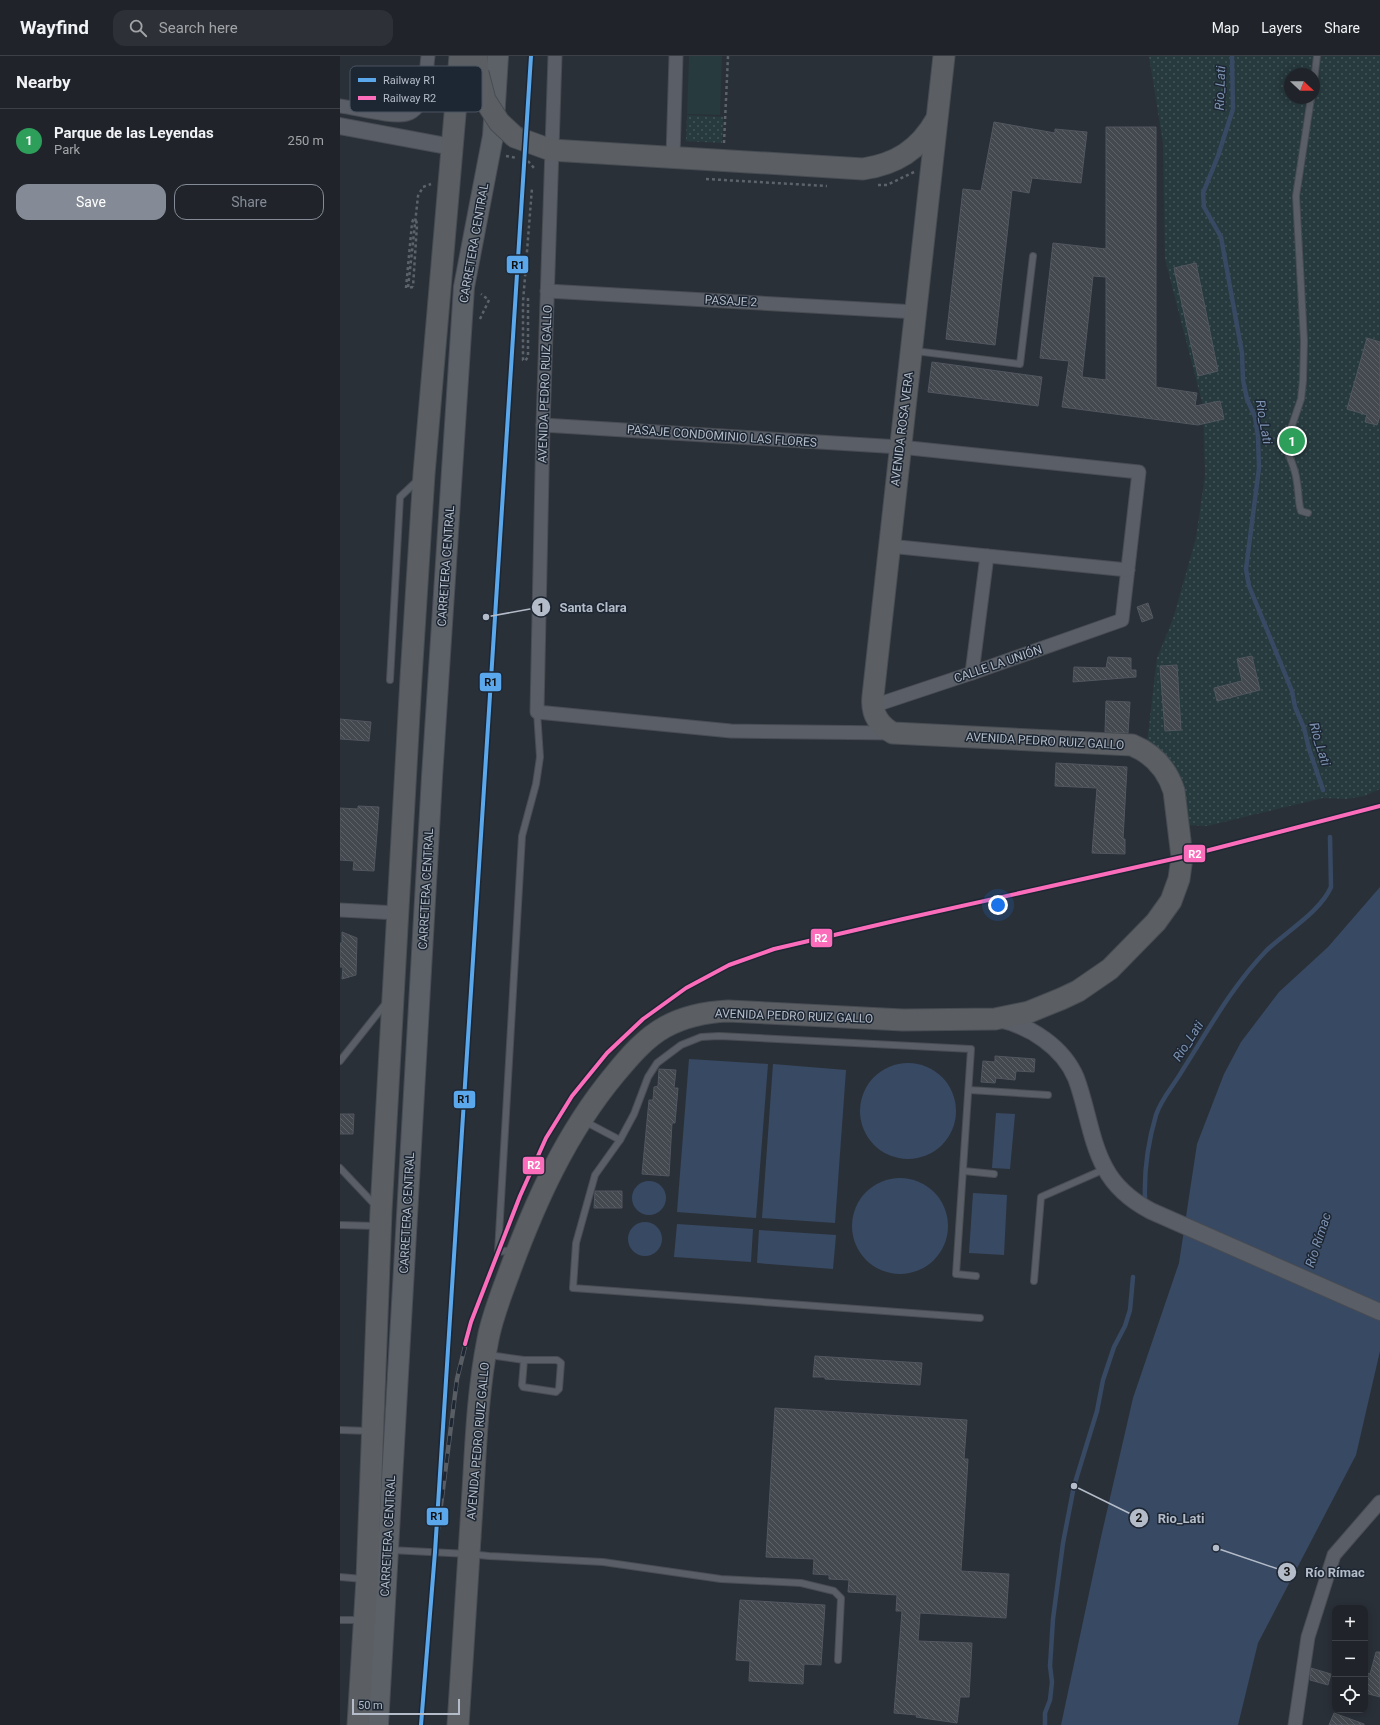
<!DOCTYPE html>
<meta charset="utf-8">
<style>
:root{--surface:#20242a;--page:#2d3036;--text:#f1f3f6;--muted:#a2a4a8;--line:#3d4147;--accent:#848b96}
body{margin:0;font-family:Roboto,sans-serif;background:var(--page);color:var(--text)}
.controls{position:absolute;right:12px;bottom:12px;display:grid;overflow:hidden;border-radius:8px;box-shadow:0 2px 10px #0003}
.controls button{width:36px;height:36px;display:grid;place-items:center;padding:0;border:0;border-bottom:1px solid var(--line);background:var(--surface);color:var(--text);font:20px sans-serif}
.compass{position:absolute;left:944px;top:12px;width:36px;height:36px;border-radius:50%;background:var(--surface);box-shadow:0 2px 10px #0003;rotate:112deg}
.scale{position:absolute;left:12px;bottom:10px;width:108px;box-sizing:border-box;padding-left:4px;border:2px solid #b4bcc9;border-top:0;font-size:11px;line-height:14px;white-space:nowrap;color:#b4bcc9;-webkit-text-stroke:3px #1d2633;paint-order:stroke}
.you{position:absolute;left:658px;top:849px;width:14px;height:14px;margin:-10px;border:3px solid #fff;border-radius:50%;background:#1a73e8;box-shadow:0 0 0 6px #1a73e833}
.badge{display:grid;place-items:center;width:26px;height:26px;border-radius:50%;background:var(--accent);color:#fff;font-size:13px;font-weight:700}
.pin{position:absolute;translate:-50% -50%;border:2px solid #fff;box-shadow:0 1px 4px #0006}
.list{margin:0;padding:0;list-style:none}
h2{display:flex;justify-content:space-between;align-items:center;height:52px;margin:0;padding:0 16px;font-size:17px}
h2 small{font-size:13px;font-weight:400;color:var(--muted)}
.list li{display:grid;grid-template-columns:26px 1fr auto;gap:12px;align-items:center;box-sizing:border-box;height:64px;padding:0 16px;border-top:1px solid var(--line)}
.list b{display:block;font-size:15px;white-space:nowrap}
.list p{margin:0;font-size:13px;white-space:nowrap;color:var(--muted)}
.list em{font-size:13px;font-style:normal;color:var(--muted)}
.actions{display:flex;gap:8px;padding:12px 16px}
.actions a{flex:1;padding:9px 0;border:1px solid var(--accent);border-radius:12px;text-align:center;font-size:14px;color:var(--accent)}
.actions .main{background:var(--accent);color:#fff}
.icon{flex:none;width:22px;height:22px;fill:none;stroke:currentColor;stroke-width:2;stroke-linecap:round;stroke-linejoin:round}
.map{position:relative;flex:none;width:1040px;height:1669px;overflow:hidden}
header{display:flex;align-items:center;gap:24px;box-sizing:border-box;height:56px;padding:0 20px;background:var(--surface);border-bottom:1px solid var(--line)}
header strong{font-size:19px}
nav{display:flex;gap:22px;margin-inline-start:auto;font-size:14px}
.search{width:280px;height:36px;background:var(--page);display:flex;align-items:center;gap:10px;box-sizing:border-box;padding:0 14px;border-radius:12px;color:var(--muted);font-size:15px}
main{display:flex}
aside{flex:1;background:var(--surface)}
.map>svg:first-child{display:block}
.park{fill:url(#park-dots);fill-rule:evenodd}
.garden{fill:#273a3e}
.water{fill:#384963}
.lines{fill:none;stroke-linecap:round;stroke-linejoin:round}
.stream{stroke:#384963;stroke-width:4.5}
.building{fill:url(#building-back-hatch);stroke:#52575f;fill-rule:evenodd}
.service-casing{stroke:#484c53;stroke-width:8}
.minor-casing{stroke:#484c53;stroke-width:15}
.tertiary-casing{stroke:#484c53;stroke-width:18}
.primary-casing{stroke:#484c55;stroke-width:22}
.trunk-casing{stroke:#474c53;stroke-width:23}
.path{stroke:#5d636a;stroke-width:2.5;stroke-dasharray:3 3;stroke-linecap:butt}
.service{stroke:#5a5e66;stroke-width:6}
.minor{stroke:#5a5e66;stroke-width:13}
.tertiary{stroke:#5a5e66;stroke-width:16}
.primary{stroke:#5c6168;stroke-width:20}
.trunk{stroke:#5b5f64;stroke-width:21}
.rail-casing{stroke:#595d64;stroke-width:4.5}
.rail{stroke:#1d2633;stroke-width:3;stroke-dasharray:9;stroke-linecap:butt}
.trunk-bridge-casing{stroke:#474c53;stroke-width:23;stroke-linecap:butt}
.path-bridge{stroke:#5d636a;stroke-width:2.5;stroke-dasharray:3 3;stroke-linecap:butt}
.trunk-bridge{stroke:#5b5f64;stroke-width:21}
.rail-1-casing{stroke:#1d2633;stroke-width:7}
.rail-2-casing{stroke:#1d2633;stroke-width:7}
.rail-1{stroke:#5aa8eb;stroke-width:4}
.rail-2{stroke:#fb6dba;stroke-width:4}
.labels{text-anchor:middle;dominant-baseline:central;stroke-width:3;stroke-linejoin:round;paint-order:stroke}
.street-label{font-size:12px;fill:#b4bcc9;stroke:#1d2633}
.water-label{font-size:13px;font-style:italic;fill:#7c92b1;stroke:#1d2633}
.key{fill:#1d2633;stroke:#4a5360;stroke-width:1}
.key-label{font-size:11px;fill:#b4bcc9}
.leader{fill:none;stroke:#b4bcc9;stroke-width:1.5}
.callout-dot{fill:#b4bcc9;stroke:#1d2633;stroke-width:1.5}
.mark-label{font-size:12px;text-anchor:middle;font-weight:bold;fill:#111}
.callout-label{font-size:13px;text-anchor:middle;font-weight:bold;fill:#b4bcc9;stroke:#1d2633;stroke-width:3;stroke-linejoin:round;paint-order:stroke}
.line-badge{stroke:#1d2633;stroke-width:1.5}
.badge-label{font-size:11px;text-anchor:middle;font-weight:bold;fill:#fff}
.pale-badge-label{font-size:11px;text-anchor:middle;font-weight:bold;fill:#111}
</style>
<header>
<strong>Wayfind</strong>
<div class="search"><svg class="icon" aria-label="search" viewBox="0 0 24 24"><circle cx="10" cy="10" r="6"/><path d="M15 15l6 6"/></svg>Search here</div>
<nav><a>Map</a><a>Layers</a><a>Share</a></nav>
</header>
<main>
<aside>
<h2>Nearby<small></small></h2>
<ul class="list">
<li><span class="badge" style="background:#2e9e5b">1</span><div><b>Parque de las Leyendas</b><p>Park</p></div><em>250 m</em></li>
</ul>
<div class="actions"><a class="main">Save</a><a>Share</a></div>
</aside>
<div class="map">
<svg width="1040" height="1669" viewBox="0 0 1040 1669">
<defs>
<pattern id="park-dots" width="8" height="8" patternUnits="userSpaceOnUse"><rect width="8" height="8" fill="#273a3e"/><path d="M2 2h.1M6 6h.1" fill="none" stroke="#445559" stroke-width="1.8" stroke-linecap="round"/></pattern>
<pattern id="building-back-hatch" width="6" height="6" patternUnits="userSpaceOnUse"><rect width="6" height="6" fill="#444950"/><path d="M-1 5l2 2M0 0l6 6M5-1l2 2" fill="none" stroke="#5d6168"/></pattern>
</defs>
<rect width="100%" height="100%" fill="#2a3038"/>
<g class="park">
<path d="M809,0h231v733l-16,7 -18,3 -23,-1 -116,28 -21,-1 -39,-82 10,-85 16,-39 23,-81 9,-63 -2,-69 -38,-147 -2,-116zM950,18h24v24h-24z"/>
<polygon points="347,59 383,61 382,87 346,85"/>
</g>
<polygon class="garden" points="349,0 382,0 380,59 347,58"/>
<g class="water">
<polygon points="1040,831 1040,1295 1016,1399 918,1587 898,1669 721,1669 761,1481 793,1342 839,1207 857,1088 884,1018 901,986 939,936 988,891"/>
<polygon points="349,1003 428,1008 416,1162 337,1156"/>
<circle cx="568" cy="1055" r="48"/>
<polygon points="433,1008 506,1014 495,1167 422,1162"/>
<polygon points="656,1057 675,1058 670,1113 652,1112"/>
<circle cx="560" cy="1170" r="48"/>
<circle cx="309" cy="1142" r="17"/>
<polygon points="633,1137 667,1139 664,1199 629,1197"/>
<circle cx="305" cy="1183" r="17"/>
<polygon points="337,1168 413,1173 411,1206 334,1201"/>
<polygon points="419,1174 496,1179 493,1213 417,1207"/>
</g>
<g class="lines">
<g class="stream">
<polyline points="892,0 893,53 878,100 863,137 864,151 881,181 902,297 903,324 907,343 915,361 918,381 919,412 906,513 909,530 952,635 955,651 964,672 969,693 983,734"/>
<path d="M805,1143c-1,-28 3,-57 11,-84 5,-16 18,-30 26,-44 27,-42 50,-85 85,-121 20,-19 53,-38 64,-63l-1,-50"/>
<polyline points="705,1669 705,1657 710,1644 712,1626 710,1610 713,1563 723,1487 734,1430 757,1355 763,1324 774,1291 785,1270 790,1254 793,1221"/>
</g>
</g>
<g class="building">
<polygon points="654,66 715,77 715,73 747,76 741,127 692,122 689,137 672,134 655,289 606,283 623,133 641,135"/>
<path d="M766,71h50v260l41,6 -2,13 25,-5 4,18 -26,6 -136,-18 7,-46 -29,-3 13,-115 53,6zM753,220l13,1v103l-24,-3z"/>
<polygon points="856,207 878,315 858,320 834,212"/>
<polygon points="1027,282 1040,286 1040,360 1037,369 1025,366 1027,359 1007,353"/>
<polygon points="592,306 702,321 698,350 588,336"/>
<polygon points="808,547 813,562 802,566 797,551"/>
<polygon points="912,600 920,634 877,645 874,632 902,625 897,603"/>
<polygon points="768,601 791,602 791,614 796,614 796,621 733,626 734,611 766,612"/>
<polygon points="837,609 841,674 825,675 820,610"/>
<polygon points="766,645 790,646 788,677 765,676"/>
<polygon points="0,663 31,666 29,685 0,683"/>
<polygon points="716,707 787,711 783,783 785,783 785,798 752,797 757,732 715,730"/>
<polygon points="18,750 39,751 34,815 13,814 14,805 0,804 0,752 18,753"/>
<polygon points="2,876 17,882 16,919 2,923 3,911 0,911 0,887 2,887"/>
<polygon points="655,1000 695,1003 694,1016 676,1015 675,1024 656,1022 655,1027 641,1026 643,1005 655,1006"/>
<polygon points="319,1013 336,1014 334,1032 338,1032 335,1067 332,1067 329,1120 302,1118 309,1044 313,1044 314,1031 318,1030"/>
<polygon points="0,1058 14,1058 13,1078 0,1078"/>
<polygon points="255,1135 282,1135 282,1152 254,1152"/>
<polygon points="475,1300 582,1307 580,1329 485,1323 485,1321 473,1321"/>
<polygon points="435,1352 627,1364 624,1403 628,1403 621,1515 669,1518 666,1562 580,1557 578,1585 632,1587 629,1641 620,1641 617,1667 576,1661 577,1659 554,1657 562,1555 556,1555 557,1539 508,1536 509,1524 489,1523 489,1519 473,1518 474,1503 426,1501"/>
<polygon points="400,1544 485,1549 481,1609 464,1608 463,1628 409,1625 410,1605 396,1604"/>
<polygon points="1036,1596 1040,1596 1040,1641 1025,1637 1025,1616 1030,1618"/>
<polygon points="971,1612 991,1618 988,1629 970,1624"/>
<polygon points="994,1657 1024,1668 1024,1669 989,1669"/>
</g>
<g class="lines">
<defs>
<g id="service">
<polyline points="974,24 977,0"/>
<polyline points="575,295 680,308 693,200"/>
<path d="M968,457l-7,-2c-3,-9 -2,-18 -4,-28 -1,-14 -7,-25 -12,-37l16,-47 2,-18 1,-40 -8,-145 15,-98"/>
<polyline points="50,624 60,441 79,423"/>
<polyline points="0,1005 46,947"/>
<polyline points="629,1034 708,1039"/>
<polyline points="244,1065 280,1084"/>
<polyline points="0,1112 36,1150"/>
<polyline points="624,1115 654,1118"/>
<polyline points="0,1169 37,1170"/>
<polyline points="173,1194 158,1196 182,780 196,728 200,701 197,656"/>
<polyline points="636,1220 616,1218 631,993 379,980 361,981 341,989 317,1007 308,1021 294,1058 280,1084 255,1119 236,1187 233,1232 640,1262"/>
<polyline points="694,1225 701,1141 765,1113"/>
<polyline points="149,1299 184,1304 217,1304 221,1307 219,1333 216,1336 183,1331 182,1329 184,1304"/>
<polyline points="0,1374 29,1375"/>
<polyline points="50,1494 129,1498 149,1500 263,1506 381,1523 461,1527 494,1535 501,1542 498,1604"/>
<polyline points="0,1521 23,1523"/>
<polyline points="0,1564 21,1564"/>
</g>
<g id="minor">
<polyline points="215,0 203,369 197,656 391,675 552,677"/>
<path d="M0,50c16,2 53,12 67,8 8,-2 14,-11 16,-18 4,-13 3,-27 5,-40"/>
<polyline points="333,101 336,0"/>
<polyline points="207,235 576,256"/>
<polyline points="203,369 560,391 799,416 782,564 632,617 533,650"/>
<polyline points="549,490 788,514"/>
<polyline points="632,617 647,500"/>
<polyline points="0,854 58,857"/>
<polyline points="955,1669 968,1581 994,1499 1040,1446"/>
</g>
<g id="tertiary">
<polyline points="0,70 112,91"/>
<path d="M659,963c31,7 64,28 77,59 11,29 14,62 29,90 10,19 27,33 46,43l229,101"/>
</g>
<polyline id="primary" points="38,1669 92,721 124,231 153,80 158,0"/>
<g id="trunk">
<polyline points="137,0 138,17"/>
<path d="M175,81l36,13 312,19c33,-5 56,-19 73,-49"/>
<polyline points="18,1669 27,1523 41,1155 71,622 84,418 120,0"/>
<path d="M118,1669c5,-78 10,-156 15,-234 3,-51 5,-102 15,-152 4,-22 13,-44 21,-66 26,-71 57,-140 106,-199 14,-17 30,-36 50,-47 20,-11 41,-15 63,-16l175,9 92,-1 34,-7 32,-13 17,-8 32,-22 46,-47 15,-21 8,-22 3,-22 -8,-66c-7,-22 -20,-37 -42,-46l-239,-12c-15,-8 -22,-20 -20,-37l71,-640"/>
</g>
</defs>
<use href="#service" class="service-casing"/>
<use href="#minor" class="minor-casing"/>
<use href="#tertiary" class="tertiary-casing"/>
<use href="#primary" class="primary-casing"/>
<use href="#trunk" class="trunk-casing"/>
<g class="path">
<polyline points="384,87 388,0"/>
<polyline points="166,100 177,102"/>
<polyline points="188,105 194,112"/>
<polyline points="366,123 487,130"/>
<polyline points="538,129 547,129 574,116"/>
<polyline points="73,231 68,232 78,140 83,131 91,128"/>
<polyline points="188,242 188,301 185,305 183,304 183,246 192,132"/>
<polyline points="140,263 149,244 141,238"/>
</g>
<use href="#service" class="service"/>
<use href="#minor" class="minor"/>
<use href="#tertiary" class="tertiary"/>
<use href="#primary" class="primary"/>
<use href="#trunk" class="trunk"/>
<defs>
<polyline id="rail" points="95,1496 117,1323 131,1266 158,1196 180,1140 206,1082 232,1040 267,997 303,963 346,932 389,909 434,893 563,863 842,801 1040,750"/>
</defs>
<use href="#rail" class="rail-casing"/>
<use href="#rail" class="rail"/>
<defs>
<polyline id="trunk-bridge" points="138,17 145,44 159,66 175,81"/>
</defs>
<use href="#trunk-bridge" class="trunk-bridge-casing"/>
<polyline class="path-bridge" points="66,232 72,167 73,164 76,164 77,169 73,231"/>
<use href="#trunk-bridge" class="trunk-bridge"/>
<defs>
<polyline id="rail-1" points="81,1669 95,1496 191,0"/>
<polyline id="rail-2" points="125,1288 131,1266 180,1140 206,1082 232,1040 267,997 303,963 346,932 389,909 434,893 563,863 842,801 1040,750"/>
</defs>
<use href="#rail-1" class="rail-1-casing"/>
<use href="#rail-2" class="rail-2-casing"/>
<use href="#rail-1" class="rail-1"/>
<use href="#rail-2" class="rail-2"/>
</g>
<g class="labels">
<g class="street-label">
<text transform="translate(134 187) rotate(-80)">CARRETERA CENTRAL</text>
<text transform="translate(391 245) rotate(3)">PASAJE 2</text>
<text transform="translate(205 328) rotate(-88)">AVENIDA PEDRO RUIZ GALLO</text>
<text transform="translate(562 373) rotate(-83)">AVENIDA ROSA VERA</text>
<text transform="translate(382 380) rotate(4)">PASAJE CONDOMINIO LAS FLORES</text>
<text transform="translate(106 510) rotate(-86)">CARRETERA CENTRAL</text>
<text transform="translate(658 608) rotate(-19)">CALLE LA UNIÓN</text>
<text transform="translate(705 685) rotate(3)">AVENIDA PEDRO RUIZ GALLO</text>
<text transform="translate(86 833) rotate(-87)">CARRETERA CENTRAL</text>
<text transform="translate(454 960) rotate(2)">AVENIDA PEDRO RUIZ GALLO</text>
<text transform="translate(67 1157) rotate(-87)">CARRETERA CENTRAL</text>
<text transform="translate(138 1385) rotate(-85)">AVENIDA PEDRO RUIZ GALLO</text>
<text transform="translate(48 1480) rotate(-87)">CARRETERA CENTRAL</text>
</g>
<g class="water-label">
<text transform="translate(880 32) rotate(-88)">Rio_Lati</text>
<text transform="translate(924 366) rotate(80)">Rio_Lati</text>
<text transform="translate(980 688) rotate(73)">Rio_Lati</text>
<text transform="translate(848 985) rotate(-57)">Rio_Lati</text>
<text transform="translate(978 1184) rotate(-72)">Río Rímac</text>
</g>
</g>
<rect x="10" y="10" width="132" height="46" rx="6" class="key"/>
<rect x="18" y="22" width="18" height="4" fill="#5aa8eb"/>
<rect x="18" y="40" width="18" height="4" fill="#fb6dba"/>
<g class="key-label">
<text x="43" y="28">Railway R1</text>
<text x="43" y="46">Railway R2</text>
</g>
<path class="leader" d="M146 561L201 551M734 1430L799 1462M876 1492L947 1516"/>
<g class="callout-dot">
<circle cx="146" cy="561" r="4"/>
<circle cx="734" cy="1430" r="4"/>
<circle cx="876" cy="1492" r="4"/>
<circle cx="201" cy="551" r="10"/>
<circle cx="799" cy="1462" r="10"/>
<circle cx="947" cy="1516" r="10"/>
</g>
<g class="mark-label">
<text x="201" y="556">1</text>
<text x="799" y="1466">2</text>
<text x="947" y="1520">3</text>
</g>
<g class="callout-label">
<text x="253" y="556">Santa Clara</text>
<text x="841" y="1467">Rio_Lati</text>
<text x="995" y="1521">Río Rímac</text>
</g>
<g class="line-badge">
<rect x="166" y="199" width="23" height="19" rx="4" fill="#5aa8eb"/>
<rect x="139" y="616" width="23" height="20" rx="4" fill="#5aa8eb"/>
<rect x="843" y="788" width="23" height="19" rx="4" fill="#fb6dba"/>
<rect x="470" y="872" width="23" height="20" rx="4" fill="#fb6dba"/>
<rect x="113" y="1034" width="23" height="19" rx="4" fill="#5aa8eb"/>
<rect x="182" y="1100" width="23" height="19" rx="4" fill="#fb6dba"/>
<rect x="86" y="1451" width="23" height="19" rx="4" fill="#5aa8eb"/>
</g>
<g class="badge-label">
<text x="855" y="802">R2</text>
<text x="481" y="886">R2</text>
<text x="194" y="1113">R2</text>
</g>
<g class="pale-badge-label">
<text x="178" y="213">R1</text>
<text x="151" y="630">R1</text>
<text x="124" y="1047">R1</text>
<text x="97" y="1464">R1</text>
</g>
</svg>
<div class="controls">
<button>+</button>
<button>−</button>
<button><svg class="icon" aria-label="locate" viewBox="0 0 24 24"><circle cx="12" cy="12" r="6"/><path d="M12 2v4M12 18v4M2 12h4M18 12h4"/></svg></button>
</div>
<svg class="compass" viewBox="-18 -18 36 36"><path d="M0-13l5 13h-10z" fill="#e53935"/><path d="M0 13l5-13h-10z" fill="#a2a4a8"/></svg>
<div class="scale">50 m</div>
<div class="you"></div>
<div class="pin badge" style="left:952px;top:385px;background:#2e9e5b">1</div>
</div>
</main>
